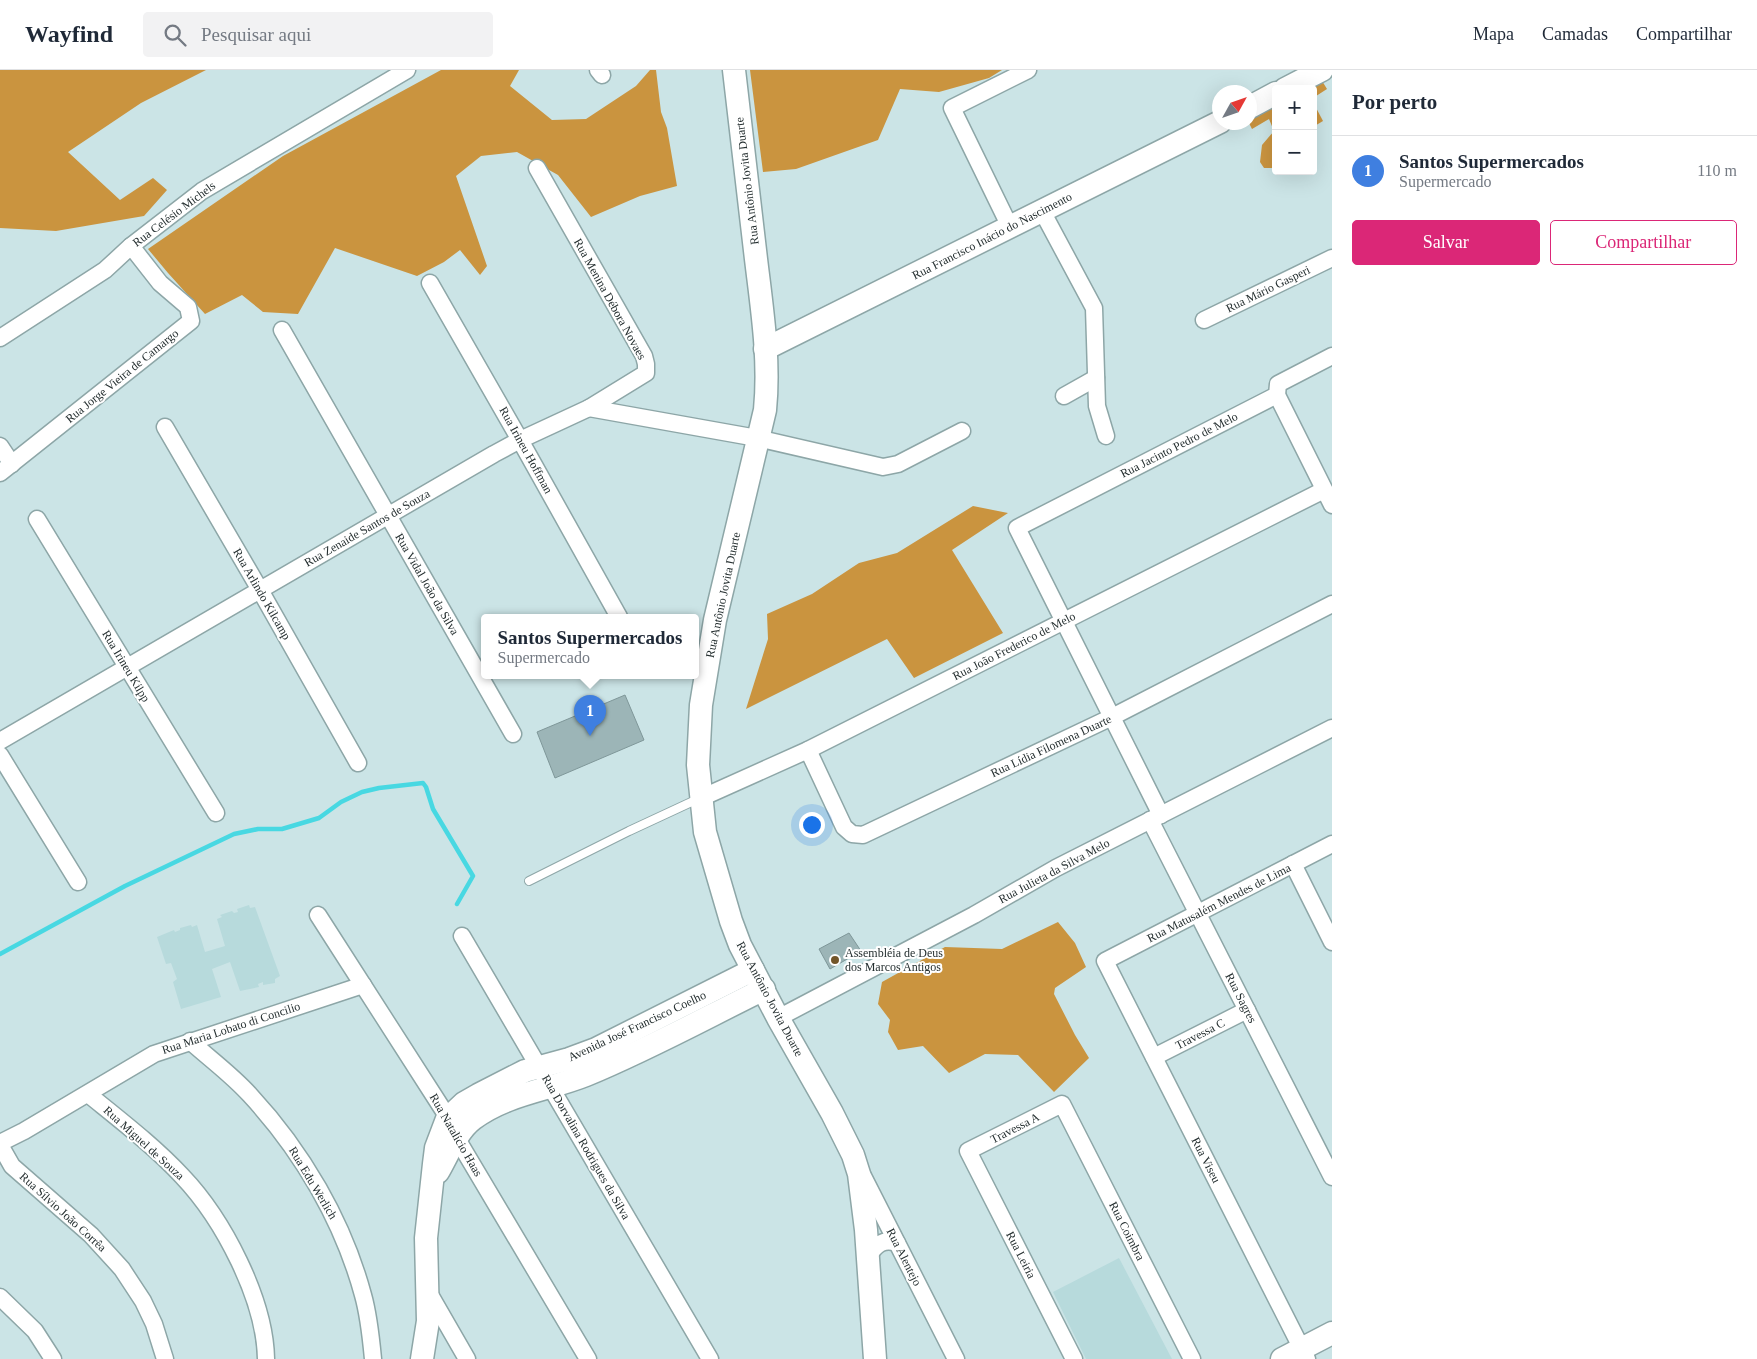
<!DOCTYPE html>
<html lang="pt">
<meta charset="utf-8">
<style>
:root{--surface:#fff;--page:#f2f2f3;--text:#1f2937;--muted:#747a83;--line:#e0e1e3;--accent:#db2777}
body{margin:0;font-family:Georgia,serif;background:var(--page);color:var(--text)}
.controls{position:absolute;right:15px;top:15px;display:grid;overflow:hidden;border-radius:5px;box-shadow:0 5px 20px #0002}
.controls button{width:45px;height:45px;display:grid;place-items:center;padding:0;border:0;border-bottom:1px solid var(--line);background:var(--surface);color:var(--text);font:25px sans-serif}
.compass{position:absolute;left:1212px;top:15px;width:45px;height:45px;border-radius:50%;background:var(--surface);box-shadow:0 5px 20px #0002;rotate:50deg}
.you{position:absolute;left:811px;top:754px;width:18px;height:18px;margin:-12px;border:4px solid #fff;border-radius:50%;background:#1a73e8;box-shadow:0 0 0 8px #1a73e833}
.badge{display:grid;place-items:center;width:32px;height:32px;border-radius:50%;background:var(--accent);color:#fff;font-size:16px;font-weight:700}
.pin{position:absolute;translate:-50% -41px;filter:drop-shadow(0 1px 2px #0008)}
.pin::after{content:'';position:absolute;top:26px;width:18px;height:15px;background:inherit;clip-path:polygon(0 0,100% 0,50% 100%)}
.popup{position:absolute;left:481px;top:544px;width:218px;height:65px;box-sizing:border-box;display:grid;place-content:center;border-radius:5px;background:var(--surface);filter:drop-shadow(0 1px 4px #0005);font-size:16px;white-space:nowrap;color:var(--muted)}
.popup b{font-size:19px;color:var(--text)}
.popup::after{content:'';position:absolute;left:50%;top:100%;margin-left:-10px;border:10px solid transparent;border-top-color:var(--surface)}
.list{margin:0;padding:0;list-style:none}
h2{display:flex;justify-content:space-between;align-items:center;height:65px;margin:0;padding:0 20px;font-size:21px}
h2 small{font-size:16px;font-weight:400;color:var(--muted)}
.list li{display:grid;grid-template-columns:32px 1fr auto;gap:15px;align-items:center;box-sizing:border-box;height:70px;padding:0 20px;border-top:1px solid var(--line)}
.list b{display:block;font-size:19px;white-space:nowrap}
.list p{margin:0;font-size:16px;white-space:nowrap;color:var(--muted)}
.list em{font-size:16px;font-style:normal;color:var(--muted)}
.actions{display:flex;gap:10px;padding:15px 20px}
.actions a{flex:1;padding:11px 0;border:1px solid var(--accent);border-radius:5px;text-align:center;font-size:18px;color:var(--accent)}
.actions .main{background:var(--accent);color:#fff}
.icon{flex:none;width:28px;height:28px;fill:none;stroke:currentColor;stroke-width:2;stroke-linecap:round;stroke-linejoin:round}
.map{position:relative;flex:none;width:1332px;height:1289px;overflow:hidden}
header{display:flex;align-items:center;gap:30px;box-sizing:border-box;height:70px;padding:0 25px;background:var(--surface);border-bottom:1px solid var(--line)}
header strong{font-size:24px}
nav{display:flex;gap:28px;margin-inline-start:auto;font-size:18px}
.search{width:350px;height:45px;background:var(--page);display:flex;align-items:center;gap:12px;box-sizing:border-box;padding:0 18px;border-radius:5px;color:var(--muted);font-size:19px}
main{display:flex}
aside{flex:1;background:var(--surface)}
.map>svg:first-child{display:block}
.built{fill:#b7dadc}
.forest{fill:#ca943f}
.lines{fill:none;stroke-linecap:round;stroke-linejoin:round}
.stream{stroke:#48d8e2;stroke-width:4.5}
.building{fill:#9cb5b7;stroke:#7f9799}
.lane-casing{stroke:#8da6a7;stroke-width:10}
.street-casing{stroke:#8da6a7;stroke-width:19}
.secondary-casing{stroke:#8da6a7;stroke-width:25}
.lane{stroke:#fff;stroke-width:8}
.street{stroke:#fff;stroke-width:16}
.secondary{stroke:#fff;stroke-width:22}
.poi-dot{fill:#725529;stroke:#fff;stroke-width:2}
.labels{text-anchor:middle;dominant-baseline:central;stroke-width:4;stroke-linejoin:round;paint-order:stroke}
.street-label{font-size:12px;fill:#252f30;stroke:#fff}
.poi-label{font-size:12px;fill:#252f30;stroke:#fff;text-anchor:start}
</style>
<header>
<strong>Wayfind</strong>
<div class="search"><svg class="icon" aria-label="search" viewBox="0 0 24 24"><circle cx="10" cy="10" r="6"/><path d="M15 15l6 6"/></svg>Pesquisar aqui</div>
<nav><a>Mapa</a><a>Camadas</a><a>Compartilhar</a></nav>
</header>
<main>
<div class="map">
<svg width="1332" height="1289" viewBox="0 0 1332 1289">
<rect width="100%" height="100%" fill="#cbe4e6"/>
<g class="built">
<polygon points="249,835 250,838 255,837 280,906 275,909 275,913 263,915 263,912 258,914 259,917 240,921 230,892 212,899 221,927 181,939 173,912 177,909 171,893 166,894 157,867 174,860 175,862 180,860 180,858 191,855 192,857 197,855 205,882 225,876 217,849 222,847 220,845 232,841 234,843 238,842 237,839"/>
<polygon points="1119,1188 1172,1289 1086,1289 1053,1222"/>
</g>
<g class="forest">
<polygon points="0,0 206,0 141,33 68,82 120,130 153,108 167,120 144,146 56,161 0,158"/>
<polygon points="441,0 519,0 510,16 552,50 586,49 636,16 650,0 656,0 661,42 667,58 677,116 640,126 591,147 558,105 517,82 481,86 456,106 487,196 480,205 460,180 444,192 417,206 335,178 298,244 263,242 242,225 205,244 168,203 148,179 283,86"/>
<polygon points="750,0 1002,0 989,8 939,22 900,19 878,70 796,99 763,102"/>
<polygon points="1319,6 1327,19 1313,28 1313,19 1303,19"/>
<polygon points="1276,21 1276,98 1264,98 1260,92 1262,75 1274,61 1269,49 1252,59 1249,53 1250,26"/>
<polygon points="1313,32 1323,51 1313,57"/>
<polygon points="973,436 1008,443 952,480 1003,563 914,608 887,569 746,639 768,569 767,544 812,524 859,493 897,483"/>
<polygon points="1058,852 1075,873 1086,897 1055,918 1054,924 1075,965 1089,988 1054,1022 1018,985 985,984 949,1003 923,976 898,980 888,962 890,950 878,934 882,912 945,877 1002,879"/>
</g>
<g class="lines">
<polyline class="stream" points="0,884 125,816 234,764 258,759 282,759 319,748 341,732 362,722 379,718 423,713 426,717 433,739 473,806 457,834"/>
</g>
<g class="building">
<polygon points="625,625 644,670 555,708 537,662"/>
<polygon points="849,863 861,881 830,899 819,879"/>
</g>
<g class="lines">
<defs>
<polyline id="lane" points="529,811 629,761 700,728"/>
<g id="street">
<polyline points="598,0 602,5"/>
<polyline points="1042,141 1094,238 1097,336 1106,366"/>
<polyline points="1010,157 952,38 1028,0"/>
<polyline points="430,213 520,370 619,547"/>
<polyline points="1204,250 1332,188"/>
<polyline points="282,260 513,664"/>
<polyline points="0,268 105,200 131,176 202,121 407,0"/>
<polyline points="1277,325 1332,435"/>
<polyline points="1064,326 1096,308"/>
<polyline points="589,338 757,368 883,397 898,394 962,361"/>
<polyline points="165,357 260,520 358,693"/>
<polyline points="0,376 12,394"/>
<polyline points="0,403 191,251 188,237 160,213 131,176"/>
<polyline points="37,449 216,743"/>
<polyline points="0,671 494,384 520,370 589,338 646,303 646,294 644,286 537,98"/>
<polyline points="808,680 844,757 852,764 863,765 1112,647 1332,534"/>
<polyline points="0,685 78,812"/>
<polyline points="701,728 808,680 1324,420"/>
<polyline points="1161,745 1017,458 1277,325 1278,314 1332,286"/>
<polyline points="1150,750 1332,1107"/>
<polyline points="1293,794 1332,872"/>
<polyline points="318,845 447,1046 456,1067 588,1289"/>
<polyline points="462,866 710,1289"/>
<polyline points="778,948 974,845 1056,798 1332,658"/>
<path d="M190,971c20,18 42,34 60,54 52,56 93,126 113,200 6,21 8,43 10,64"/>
<polyline points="1154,987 1247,940"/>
<path d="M88,1024c32,26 66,52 94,82 41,43 83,123 84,183"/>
<polyline points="0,1073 24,1061 154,984 363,915"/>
<polyline points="0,1075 12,1096 91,1165 122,1199 143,1231 154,1254 165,1289"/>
<polyline points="863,1106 956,1289"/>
<path d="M868,1186c8,-11 15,-18 29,-13"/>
<polyline points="429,1223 467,1289"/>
<polyline points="0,1227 35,1261 53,1289"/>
<polyline points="1074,1289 968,1081 1062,1034 1192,1289"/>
<polyline points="1307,1289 1105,891 1332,774"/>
</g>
<g id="secondary">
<path d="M734,0c7,63 15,126 22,189 6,50 14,101 9,151l-50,210 -14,85 -3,60 7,67 26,89 9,24 38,73 54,95 21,42 6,19 7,56 9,129"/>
<polyline points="1285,19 1322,0"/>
<polyline points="1250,37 1276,23"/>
<polyline points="765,279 1220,52"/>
<path d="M438,1102c10,-17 19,-41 35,-53 33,-25 76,-29 113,-44 61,-25 119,-57 178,-86"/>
<polyline points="422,1289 428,1251 426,1168 434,1094 436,1078 447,1049 464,1033 478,1025 525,1001 569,989 596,979 753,900"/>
<polyline points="1282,1289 1332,1263"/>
</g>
</defs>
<use href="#lane" class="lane-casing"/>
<use href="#street" class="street-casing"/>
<use href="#secondary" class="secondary-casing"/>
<use href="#lane" class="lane"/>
<use href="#street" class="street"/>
<use href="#secondary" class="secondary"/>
</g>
<circle class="poi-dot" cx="835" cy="890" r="5"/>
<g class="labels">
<g class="street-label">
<text transform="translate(747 111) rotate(-97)">Rua Antônio Jovita Duarte</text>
<text transform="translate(174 144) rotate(-37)">Rua Celésio Michels</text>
<text transform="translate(992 166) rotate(-27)">Rua Francisco Inácio do Nascimento</text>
<text transform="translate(1268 219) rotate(-26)">Rua Mário Gasperi</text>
<text transform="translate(610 229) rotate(61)">Rua Menina Débora Novaes</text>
<text transform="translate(122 306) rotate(-39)">Rua Jorge Vieira de Camargo</text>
<text transform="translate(1179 375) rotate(-27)">Rua Jacinto Pedro de Melo</text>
<text transform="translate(526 380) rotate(61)">Rua Irineu Hoffman</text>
<text transform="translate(367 458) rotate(-30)">Rua Zenaide Santos de Souza</text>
<text transform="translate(427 514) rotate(60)">Rua Vidal João da Silva</text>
<text transform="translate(262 524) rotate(60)">Rua Arlindo Kilcamp</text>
<text transform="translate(723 525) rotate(-78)">Rua Antônio Jovita Duarte</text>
<text transform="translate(1014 576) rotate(-27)">Rua João Frederico de Melo</text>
<text transform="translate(126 596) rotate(59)">Rua Irineu Kilpp</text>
<text transform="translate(1051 676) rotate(-25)">Rua Lídia Filomena Duarte</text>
<text transform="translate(1054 801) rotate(-28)">Rua Julieta da Silva Melo</text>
<text transform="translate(1219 833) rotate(-27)">Rua Matusalém Mendes de Lima</text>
<text transform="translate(1241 928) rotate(63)">Rua Sagres</text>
<text transform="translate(770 929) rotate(62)">Rua Antônio Jovita Duarte</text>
<text transform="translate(637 956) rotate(-25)">Avenida José Francisco Coelho</text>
<text transform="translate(231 958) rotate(-18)">Rua Maria Lobato di Concilio</text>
<text transform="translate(1200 964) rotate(-27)">Travessa C</text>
<text transform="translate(1015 1058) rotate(-27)">Travessa A</text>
<text transform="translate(456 1065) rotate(60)">Rua Natalício Haas</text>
<text transform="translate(144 1073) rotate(42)">Rua Miguel de Souza</text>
<text transform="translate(586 1077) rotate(60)">Rua Dorvalina Rodrigues da Silva</text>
<text transform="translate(1206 1090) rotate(63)">Rua Viseu</text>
<text transform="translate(313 1113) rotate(59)">Rua Edu Werlich</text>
<text transform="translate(63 1142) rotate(42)">Rua Sílvio João Corrêa</text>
<text transform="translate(1127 1161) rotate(63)">Rua Coimbra</text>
<text transform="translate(1021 1185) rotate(63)">Rua Leiria</text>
<text transform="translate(904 1187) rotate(63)">Rua Alentejo</text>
</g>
<g class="poi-label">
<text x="845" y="883">Assembléia de Deus<tspan x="845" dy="14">dos Marcos Antigos</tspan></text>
</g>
</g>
</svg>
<div class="controls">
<button>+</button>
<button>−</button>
</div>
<svg class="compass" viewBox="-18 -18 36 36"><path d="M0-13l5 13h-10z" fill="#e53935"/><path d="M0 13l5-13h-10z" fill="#747a83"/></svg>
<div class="you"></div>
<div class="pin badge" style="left:590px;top:666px;background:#3f7fe0">1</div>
<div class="popup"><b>Santos Supermercados</b>Supermercado</div>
</div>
<aside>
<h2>Por perto<small></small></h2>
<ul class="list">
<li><span class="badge" style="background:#3f7fe0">1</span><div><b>Santos Supermercados</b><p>Supermercado</p></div><em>110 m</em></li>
</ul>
<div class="actions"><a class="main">Salvar</a><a>Compartilhar</a></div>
</aside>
</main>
